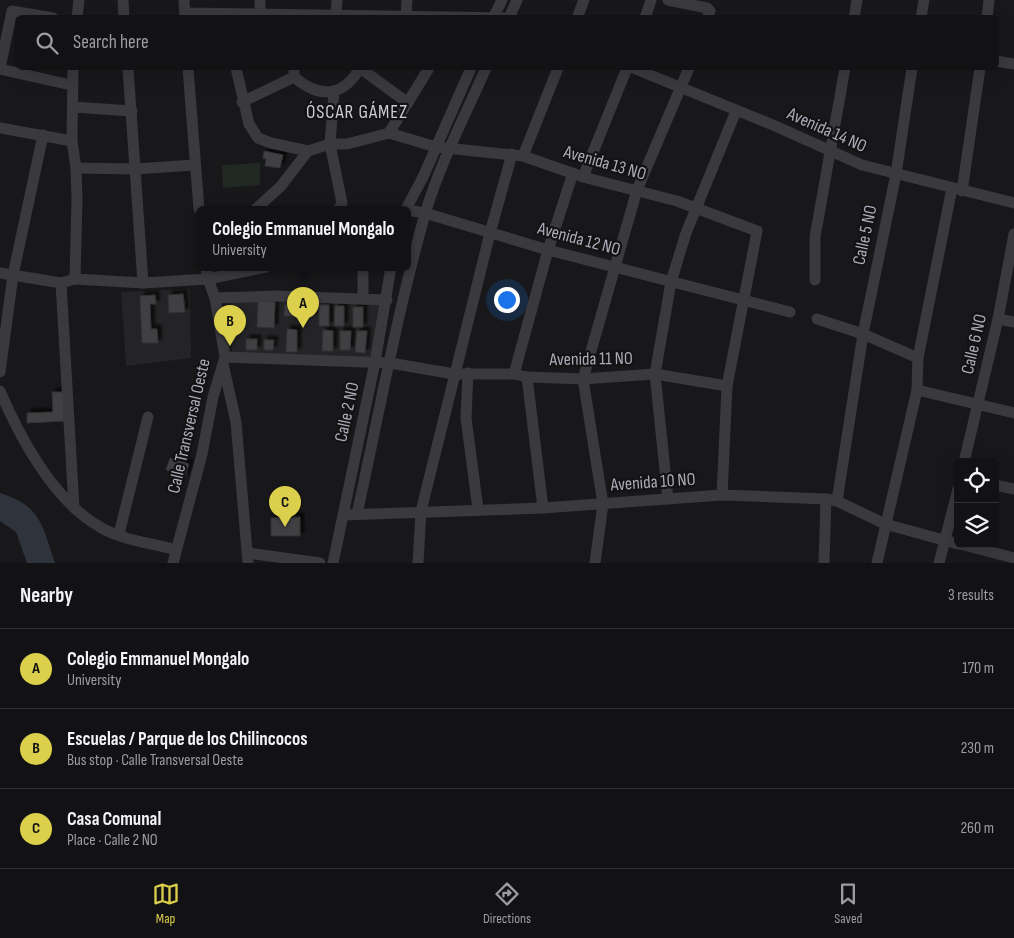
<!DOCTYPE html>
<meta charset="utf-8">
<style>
:root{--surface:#121113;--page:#1b1a1c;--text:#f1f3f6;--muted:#9c9da0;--line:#313133;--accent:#dccf4c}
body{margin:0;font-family:"Sofia Sans Condensed",sans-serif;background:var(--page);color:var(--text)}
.controls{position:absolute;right:15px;bottom:15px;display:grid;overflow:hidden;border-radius:8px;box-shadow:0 5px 20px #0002}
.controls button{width:45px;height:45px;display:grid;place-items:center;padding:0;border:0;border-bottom:1px solid var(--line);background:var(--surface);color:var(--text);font:25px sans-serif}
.you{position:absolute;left:506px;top:299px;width:18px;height:18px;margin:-12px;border:4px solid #fff;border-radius:50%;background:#1a73e8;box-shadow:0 0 0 8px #1a73e833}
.badge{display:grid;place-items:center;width:32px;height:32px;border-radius:50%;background:var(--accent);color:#111;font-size:16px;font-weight:700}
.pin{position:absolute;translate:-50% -41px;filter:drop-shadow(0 1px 2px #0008)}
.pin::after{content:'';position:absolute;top:26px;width:18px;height:15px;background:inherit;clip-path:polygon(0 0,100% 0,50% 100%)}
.popup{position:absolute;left:196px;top:206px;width:215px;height:65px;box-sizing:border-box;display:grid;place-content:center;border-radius:8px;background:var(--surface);filter:drop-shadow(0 1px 4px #0005);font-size:16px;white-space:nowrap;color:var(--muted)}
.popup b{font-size:19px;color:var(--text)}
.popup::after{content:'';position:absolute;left:50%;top:100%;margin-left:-10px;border:10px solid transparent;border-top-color:var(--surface)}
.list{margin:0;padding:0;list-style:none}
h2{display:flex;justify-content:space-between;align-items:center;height:65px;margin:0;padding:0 20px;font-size:21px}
h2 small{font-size:16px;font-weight:400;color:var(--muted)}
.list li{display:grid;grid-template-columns:32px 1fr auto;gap:15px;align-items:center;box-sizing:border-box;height:80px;padding:0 20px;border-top:1px solid var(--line)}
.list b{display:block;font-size:19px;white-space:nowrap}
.list p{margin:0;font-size:16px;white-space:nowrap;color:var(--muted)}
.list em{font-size:16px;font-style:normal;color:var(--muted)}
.icon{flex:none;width:28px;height:28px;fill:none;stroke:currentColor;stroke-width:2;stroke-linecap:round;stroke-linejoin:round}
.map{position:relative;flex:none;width:1014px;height:563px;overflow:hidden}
.search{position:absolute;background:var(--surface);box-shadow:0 5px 20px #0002;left:15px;right:15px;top:15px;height:55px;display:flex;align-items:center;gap:12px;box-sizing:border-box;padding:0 18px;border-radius:8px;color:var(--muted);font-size:19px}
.sheet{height:305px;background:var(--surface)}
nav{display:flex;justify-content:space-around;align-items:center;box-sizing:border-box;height:70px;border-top:1px solid var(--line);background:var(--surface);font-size:14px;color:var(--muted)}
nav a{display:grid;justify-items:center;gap:2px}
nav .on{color:var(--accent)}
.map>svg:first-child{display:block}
.built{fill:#242426}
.green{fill:#222924}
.water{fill:#2f333c}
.building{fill:#3f4043;stroke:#323235;filter:url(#shadow)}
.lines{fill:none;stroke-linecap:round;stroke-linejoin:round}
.minor{stroke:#39393e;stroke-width:11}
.labels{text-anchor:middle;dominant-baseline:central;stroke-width:4.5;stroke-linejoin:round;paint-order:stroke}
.street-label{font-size:18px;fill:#abacb7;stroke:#131214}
.neighbourhood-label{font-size:19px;letter-spacing:1px;fill:#ccccd4;stroke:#131214}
</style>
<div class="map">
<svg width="1014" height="563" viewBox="0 0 1014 563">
<defs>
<filter id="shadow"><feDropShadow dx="4" dy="-4" stdDeviation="1" flood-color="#0009"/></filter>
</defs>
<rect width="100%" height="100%" fill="#181719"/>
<g class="built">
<polygon points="190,289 191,358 126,366 121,292"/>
<polygon points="230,300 379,304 370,357 232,352"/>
</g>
<polygon class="green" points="260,163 260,185 223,188 222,165"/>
<path class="water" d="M0,493c42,13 42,33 55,70h-28l-11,-31 -16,-11z"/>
<g class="building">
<polygon points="264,151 283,155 280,168 265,166 266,159 263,158"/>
<polygon points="183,294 185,312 169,313 168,295"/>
<polygon points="155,295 156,304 150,304 151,329 157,329 158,343 142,343 140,296"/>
<polygon points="258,301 275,302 274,328 257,327"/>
<polygon points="285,304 296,304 296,316 284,316"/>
<polygon points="301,305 313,305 313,317 301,316"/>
<rect x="319" y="305" width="10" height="21"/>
<polygon points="335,306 344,306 344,326 334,326"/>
<rect x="353" y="307" width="10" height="20"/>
<polygon points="287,329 297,330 297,352 286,352"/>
<polygon points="323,330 333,331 333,351 322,351"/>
<polygon points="340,331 351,331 350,350 340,350"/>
<polygon points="357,331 367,331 365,353 355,352"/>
<rect x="246" y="339" width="11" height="11"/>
<polygon points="264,340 274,340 273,350 264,350"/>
<polygon points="52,392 66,392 67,421 27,423 27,413 53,412"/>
<polygon points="170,458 189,464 185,477 166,470"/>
<polygon points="300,517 300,536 271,536 271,518"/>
</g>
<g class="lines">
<g class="minor">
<polyline points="123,0 124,18"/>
<polyline points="184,0 185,18"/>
<polyline points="260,0 260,14"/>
<polyline points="668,0 707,8 710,11 707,18"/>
<polyline points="185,13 510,18"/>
<polyline points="336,14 337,0"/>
<polyline points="406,16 407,0"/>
<polyline points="77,18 79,0"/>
<polyline points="493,18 502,0"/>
<polyline points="509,18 517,0"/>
<polyline points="577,18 584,0"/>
<polyline points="645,18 651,0"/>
<polyline points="854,18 857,0"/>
<polyline points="921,18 924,0"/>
<polyline points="987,18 989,0"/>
<polyline points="996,61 1014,64"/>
<polyline points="0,68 12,11 53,18"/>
<polyline points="73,68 72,141 76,168 77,199 75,279"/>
<polyline points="128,68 143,283"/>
<polyline points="188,68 199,209"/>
<polyline points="236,68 249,124 258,138 271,143 308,151 330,144 347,144 389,133 429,68"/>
<path d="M294,68v9c26,22 49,20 66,-9"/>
<polyline points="360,68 408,103"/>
<polyline points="633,68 773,125 862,165 1014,203"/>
<polyline points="0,69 71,85"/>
<polyline points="334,92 330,144 342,203 339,209"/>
<polyline points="242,102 294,77"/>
<polyline points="73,107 132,111"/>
<polyline points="0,128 72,141"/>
<polyline points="389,133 436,147 523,156 583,177 677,201 757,231 727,386 722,495"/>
<polyline points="523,156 558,68"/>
<polyline points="76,168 135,169 194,165"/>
<polyline points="583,177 627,68"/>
<polyline points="962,191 980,68"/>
<polyline points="256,209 281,186 308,151"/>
<polyline points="406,209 423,177 471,68"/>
<polyline points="407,210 425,213 548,250 790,312"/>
<polyline points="363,267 363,299"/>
<polyline points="0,273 61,283 75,279 143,283 208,279 266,267"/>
<polyline points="815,280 815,237 845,68"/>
<polyline points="61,283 74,508"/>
<polyline points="215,298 275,296 387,300"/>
<polyline points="817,319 863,334 918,358"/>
<polyline points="998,319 1014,322"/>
<polyline points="225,357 390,363 454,374 514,374 527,377 583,379 655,374 727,386"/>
<polyline points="223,364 236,422 248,563"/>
<polyline points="0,372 13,275 43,135"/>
<polyline points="468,373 466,418 478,509"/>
<polyline points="514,374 548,250 573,173"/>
<polyline points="527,377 543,508"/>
<polyline points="917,390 1014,413"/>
<path d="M0,391c20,47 54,110 100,136 21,13 52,16 76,23"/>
<polyline points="964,462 998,319 1014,234"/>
<polyline points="995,485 1014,489"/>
<polyline points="668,499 655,374 671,282 686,233 736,111"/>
<polyline points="837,501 863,334 896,174 912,68"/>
<path d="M357,514c22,-100 40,-201 68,-300 15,-51 40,-98 61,-146"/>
<polyline points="343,515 543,508 722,495 826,499 837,501 885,524 958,544"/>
<polyline points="119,534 148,417"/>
<polyline points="960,544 1014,558"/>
<polyline points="248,553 320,563"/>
<polyline points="173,563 202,454 213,397 225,357 215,298 208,279 206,267"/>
<polyline points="333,563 375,362 391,267"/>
<polyline points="418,563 421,511 490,233 512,154"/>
<polyline points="595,563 603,504 583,379 637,190 689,68"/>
<polyline points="824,563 826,499"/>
<polyline points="877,563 917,390 918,358 952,188"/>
<polyline points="939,563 958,489"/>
</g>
</g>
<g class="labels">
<g class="street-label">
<text transform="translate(827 130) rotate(24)">Avenida 14 NO</text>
<text transform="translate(605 163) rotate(16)">Avenida 13 NO</text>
<text transform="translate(865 235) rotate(-78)">Calle 5 NO</text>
<text transform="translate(579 239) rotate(15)">Avenida 12 NO</text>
<text transform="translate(974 344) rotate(-77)">Calle 6 NO</text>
<text transform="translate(591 359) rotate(-1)">Avenida 11 NO</text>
<text transform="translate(347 412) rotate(-78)">Calle 2 NO</text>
<text transform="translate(189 426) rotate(-77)">Calle Transversal Oeste</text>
<text transform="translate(653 482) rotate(-4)">Avenida 10 NO</text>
</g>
<g class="neighbourhood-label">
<text x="357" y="112">ÓSCAR GÁMEZ</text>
</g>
</g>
</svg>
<div class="controls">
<button><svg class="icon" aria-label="locate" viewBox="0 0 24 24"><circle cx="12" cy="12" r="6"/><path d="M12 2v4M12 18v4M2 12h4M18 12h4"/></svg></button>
<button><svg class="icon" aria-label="layers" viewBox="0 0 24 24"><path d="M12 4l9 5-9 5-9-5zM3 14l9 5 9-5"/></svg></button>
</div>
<div class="you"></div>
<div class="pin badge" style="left:303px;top:328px">A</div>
<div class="popup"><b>Colegio Emmanuel Mongalo</b>University</div>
<div class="pin badge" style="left:230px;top:346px">B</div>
<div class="pin badge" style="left:285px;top:527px">C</div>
<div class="search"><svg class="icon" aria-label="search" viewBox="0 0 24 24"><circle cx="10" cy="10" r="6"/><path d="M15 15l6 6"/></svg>Search here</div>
</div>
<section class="sheet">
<h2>Nearby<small>3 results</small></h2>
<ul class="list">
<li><span class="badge">A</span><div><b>Colegio Emmanuel Mongalo</b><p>University</p></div><em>170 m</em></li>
<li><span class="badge">B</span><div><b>Escuelas / Parque de los Chilincocos</b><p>Bus stop · Calle Transversal Oeste</p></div><em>230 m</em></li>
<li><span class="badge">C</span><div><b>Casa Comunal</b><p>Place · Calle 2 NO</p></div><em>260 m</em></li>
</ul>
</section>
<nav>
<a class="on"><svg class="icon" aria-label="map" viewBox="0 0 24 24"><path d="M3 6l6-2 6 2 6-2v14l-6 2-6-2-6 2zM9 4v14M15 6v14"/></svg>Map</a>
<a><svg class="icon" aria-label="directions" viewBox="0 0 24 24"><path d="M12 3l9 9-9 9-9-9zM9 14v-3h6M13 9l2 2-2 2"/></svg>Directions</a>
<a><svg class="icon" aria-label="saved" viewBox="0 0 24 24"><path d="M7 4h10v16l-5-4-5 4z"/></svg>Saved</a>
</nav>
